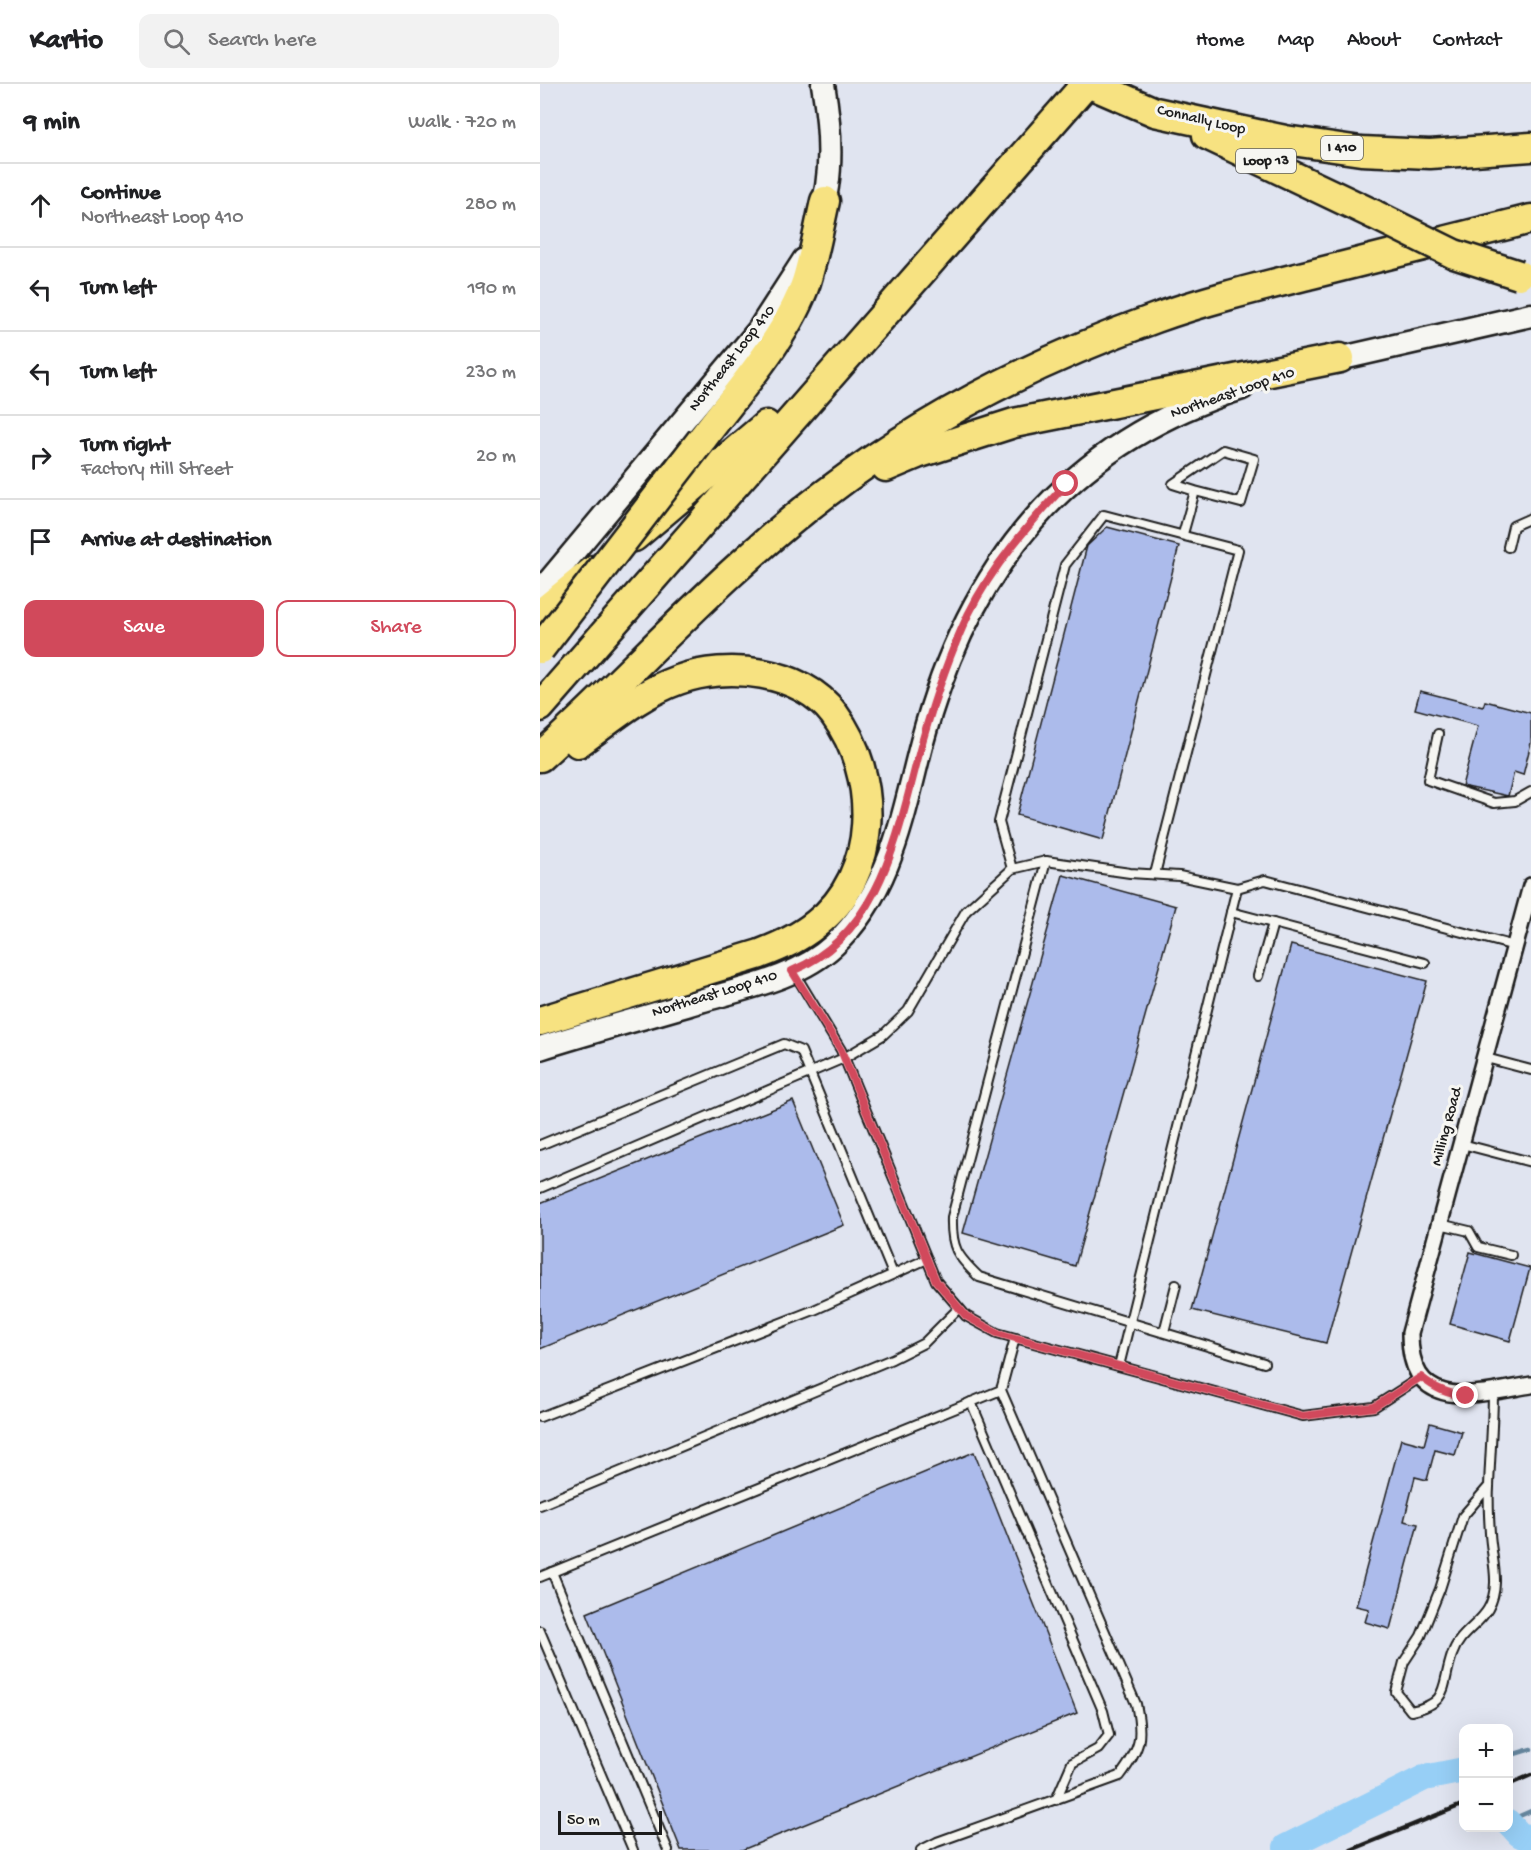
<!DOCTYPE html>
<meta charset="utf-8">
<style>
:root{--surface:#fff;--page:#f2f2f2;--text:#202124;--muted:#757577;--line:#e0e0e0;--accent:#d1495b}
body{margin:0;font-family:"Gochi Hand",sans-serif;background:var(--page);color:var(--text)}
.controls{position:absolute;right:18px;bottom:18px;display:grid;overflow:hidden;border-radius:12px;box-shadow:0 6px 24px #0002}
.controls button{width:54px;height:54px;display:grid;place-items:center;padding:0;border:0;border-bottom:2px solid var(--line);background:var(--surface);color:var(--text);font:30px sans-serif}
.scale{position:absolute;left:18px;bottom:15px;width:104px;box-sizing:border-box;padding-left:6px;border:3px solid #1c1c1c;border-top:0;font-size:16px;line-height:21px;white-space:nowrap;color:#1c1c1c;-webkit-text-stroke:4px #f6f6f2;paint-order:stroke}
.stop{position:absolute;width:18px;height:18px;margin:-14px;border:4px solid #d1495b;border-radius:50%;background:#fff}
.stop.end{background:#d1495b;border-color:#fff;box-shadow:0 2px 6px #0008}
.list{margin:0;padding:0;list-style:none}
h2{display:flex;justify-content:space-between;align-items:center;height:78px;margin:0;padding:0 24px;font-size:26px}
h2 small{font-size:20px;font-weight:400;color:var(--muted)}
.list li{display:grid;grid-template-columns:39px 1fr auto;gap:18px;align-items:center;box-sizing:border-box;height:84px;padding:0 24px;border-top:2px solid var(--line)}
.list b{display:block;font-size:22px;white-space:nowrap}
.list p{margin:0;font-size:20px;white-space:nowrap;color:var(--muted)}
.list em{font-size:20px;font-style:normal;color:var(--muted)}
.actions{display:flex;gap:12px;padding:18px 24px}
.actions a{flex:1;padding:14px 0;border:2px solid var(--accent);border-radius:12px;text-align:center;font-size:21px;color:var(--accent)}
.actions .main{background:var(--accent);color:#fff}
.icon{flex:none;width:33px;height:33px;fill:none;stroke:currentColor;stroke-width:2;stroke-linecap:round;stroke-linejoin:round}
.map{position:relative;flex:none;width:991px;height:1766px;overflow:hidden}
header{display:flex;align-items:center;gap:36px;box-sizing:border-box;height:84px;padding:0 30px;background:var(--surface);border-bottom:2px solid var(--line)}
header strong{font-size:28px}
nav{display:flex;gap:33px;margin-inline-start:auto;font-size:21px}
.search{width:420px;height:54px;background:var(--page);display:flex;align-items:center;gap:15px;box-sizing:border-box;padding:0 21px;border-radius:12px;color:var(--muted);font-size:22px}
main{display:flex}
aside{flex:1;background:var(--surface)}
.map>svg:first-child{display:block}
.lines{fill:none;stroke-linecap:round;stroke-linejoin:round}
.stream{stroke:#66879f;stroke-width:4.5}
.river{stroke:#97cff6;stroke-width:26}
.building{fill:#acbbeb;stroke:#1c1c1c;stroke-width:1.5}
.service-casing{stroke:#1c1c1c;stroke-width:12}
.minor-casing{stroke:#1c1c1c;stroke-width:20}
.secondary-casing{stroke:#1c1c1c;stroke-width:27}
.motorway-casing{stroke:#1c1c1c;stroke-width:33}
.service{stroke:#f6f6f2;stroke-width:8}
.minor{stroke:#f6f6f2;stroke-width:15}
.secondary{stroke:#f6f6f2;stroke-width:22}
.motorway{stroke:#f7e281;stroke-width:28}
.rail{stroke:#1c1c1c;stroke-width:4.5}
.motorway-bridge-casing{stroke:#1c1c1c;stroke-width:33;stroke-linecap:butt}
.motorway-bridge{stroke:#f7e281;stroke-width:28}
.route{stroke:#d1495b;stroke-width:8}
.labels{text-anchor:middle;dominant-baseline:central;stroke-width:6;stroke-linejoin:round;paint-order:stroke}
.shield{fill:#f6f6f2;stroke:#5d5d5c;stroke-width:1.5}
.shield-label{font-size:15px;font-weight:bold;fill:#1c1c1c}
.street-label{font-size:16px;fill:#1c1c1c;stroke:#f6f6f2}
</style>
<header>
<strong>Kartio</strong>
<div class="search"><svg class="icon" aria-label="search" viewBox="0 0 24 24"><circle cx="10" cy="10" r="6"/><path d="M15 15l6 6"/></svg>Search here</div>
<nav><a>Home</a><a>Map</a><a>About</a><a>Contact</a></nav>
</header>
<main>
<aside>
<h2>9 min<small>Walk · 720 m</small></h2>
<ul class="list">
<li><svg class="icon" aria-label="ahead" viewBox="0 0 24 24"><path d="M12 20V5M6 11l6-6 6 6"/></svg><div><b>Continue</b><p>Northeast Loop 410</p></div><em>280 m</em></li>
<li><svg class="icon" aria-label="left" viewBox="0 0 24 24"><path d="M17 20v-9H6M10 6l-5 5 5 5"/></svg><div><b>Turn left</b></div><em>190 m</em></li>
<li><svg class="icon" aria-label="left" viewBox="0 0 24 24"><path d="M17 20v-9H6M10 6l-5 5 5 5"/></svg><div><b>Turn left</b></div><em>230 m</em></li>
<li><svg class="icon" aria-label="right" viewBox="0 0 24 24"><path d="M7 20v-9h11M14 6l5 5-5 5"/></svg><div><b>Turn right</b><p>Factory Hill Street</p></div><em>20 m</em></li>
<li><svg class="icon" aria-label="arrive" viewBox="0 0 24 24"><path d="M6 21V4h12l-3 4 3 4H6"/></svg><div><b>Arrive at destination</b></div></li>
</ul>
<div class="actions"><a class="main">Save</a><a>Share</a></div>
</aside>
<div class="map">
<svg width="991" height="1766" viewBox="0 0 991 1766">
<rect width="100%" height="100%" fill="#e0e4f0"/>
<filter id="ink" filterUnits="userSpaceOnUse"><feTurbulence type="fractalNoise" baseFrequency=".0167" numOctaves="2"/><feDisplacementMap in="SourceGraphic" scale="12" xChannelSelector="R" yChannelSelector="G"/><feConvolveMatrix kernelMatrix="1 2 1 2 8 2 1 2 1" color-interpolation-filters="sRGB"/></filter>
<g filter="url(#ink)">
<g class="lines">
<g class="stream">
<polyline points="968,1672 991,1665"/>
<polyline points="968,1737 991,1727"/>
</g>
<g class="river">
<polyline points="968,1738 979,1750 991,1756"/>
<polyline points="746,1763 884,1694 924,1686"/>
</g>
</g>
<g class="building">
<polygon points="567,443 639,462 563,756 477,731 547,462"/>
<polygon points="880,607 943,623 945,617 991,629 991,659 983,691 974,688 968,712 922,702 938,642 875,625"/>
<polygon points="523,791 636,822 535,1182 423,1149"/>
<polygon points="751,861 887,897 786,1259 652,1226"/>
<polygon points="253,1017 304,1141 0,1265 0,1119"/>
<polygon points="930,1168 990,1184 970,1257 910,1240"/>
<polygon points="890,1339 922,1348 915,1371 895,1366 887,1396 875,1393 864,1437 878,1440 850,1545 825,1538 829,1525 816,1522 861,1355 884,1361"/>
<polygon points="434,1368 537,1629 202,1766 141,1766 47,1529"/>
</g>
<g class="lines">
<defs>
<g id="service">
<polyline points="643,450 655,407 701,419 714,375 683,366 633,400 655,407"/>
<polyline points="968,463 973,442 991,434"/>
<polyline points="898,650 888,696 954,719 975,717 991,708"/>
<path d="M506,777l-94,356c-1,31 5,39 27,60l285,86"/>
<polyline points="472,785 459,738 525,481 564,431 698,466 615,790"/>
<polyline points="697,804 725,796 975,862"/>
<polyline points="691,828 885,879"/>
<polyline points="255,890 301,966 396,1197 426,1232 457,1249 763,1332 834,1323 881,1293"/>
<polyline points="718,892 733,839"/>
<polyline points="946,974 991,986"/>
<polyline points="922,1060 991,1078"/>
<polyline points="0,1061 244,960 261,967 353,1190"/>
<polyline points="0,1104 304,974 343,951 368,927 426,827 472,785 506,777 590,789 639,792 697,804 579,1282"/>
<polyline points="900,1140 929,1147 938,1163 971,1171"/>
<polyline points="624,1248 636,1201"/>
<polyline points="431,1318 563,1627 569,1651 558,1665 532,1679 516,1716"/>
<polyline points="0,1333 274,1226 387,1175"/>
<path d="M949,1402l-26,30 -23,73 -19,47 -17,26 -8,30 15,19c39,-8 30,-24 41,-56 7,-22 26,-29 36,-46 14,-24 3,-51 2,-76 -1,-15 -2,-31 -1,-46 1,-32 4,-63 4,-96"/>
<polyline points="0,1421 352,1275 384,1259 419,1224"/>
<polyline points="12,1488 128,1766"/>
<polyline points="0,1493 461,1306"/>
<polyline points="0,1547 93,1766"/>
<path d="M381,1766l16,-8 183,-66c21,-28 23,-39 16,-72l-135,-314 14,-52"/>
</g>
<path id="minor" d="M991,802l-121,447c-1,82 67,61 121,52"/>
<g id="secondary">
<path d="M280,131c14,-39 10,-90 3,-131"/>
<polyline points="785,278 991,231"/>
<polyline points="0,508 218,247 264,176"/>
<path d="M0,964c53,-17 107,-31 160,-47 45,-13 99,-23 134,-56 57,-53 69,-131 88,-203 46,-174 144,-299 320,-354"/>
</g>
<g id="motorway">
<polyline points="550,0 615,28 745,56 821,67 890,70 991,63"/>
<polyline points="667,51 835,131"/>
<path d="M162,355c35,-47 85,-101 104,-157 8,-26 13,-54 19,-81"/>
<polyline points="346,383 377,370 474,339 800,274"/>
<polyline points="94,453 226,341"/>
<polyline points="0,530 54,486"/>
<polyline points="0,623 546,0"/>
<path d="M0,673c96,-87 182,-185 285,-263 99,-76 214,-134 331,-176 50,-18 104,-31 156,-44 73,-18 146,-37 219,-55"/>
<path d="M0,937l220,-67c21,-8 39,-16 56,-30 64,-49 64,-148 18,-210 -33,-44 -107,-52 -156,-34 -37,13 -68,40 -100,63"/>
</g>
</defs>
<use href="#service" class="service-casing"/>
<use href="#minor" class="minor-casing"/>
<use href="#secondary" class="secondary-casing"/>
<use href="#motorway" class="motorway-casing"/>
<use href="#service" class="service"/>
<use href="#minor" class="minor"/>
<use href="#secondary" class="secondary"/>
<use href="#motorway" class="motorway"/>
<g class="rail">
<polyline points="968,1701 991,1691"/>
<polyline points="811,1766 924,1720"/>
</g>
<defs>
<g id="motorway-bridge">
<polyline points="835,131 914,170 979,191"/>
<polyline points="0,565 162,355"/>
</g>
</defs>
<use href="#motorway-bridge" class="motorway-bridge-casing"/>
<use href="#motorway-bridge" class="motorway-bridge"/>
</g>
</g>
<g class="lines" filter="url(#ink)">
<path class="route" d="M526,400c-37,40 -74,82 -98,131 -19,40 -33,82 -45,124 -24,85 -38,194 -131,232l49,79 95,231 30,35 31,17 306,83 71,-9 47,-30c15,12 26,17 45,19"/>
</g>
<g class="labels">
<g class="shield">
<rect x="781" y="52" width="42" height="24" rx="4.5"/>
<rect x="696" y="65" width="60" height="24" rx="4.5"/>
</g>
<g class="shield-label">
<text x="802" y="64">I 410</text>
<text x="726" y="77">Loop 13</text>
</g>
<g class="street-label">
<text transform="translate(661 37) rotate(13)">Connally Loop</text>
<text transform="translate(193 275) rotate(-52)">Northeast Loop 410</text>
<text transform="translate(693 310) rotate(-19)">Northeast Loop 410</text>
<text transform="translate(175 911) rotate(-17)">Northeast Loop 410</text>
<text transform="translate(908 1043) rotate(-75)">Milling Road</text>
</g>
</g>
</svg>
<div class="controls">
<button>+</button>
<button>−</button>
</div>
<div class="scale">50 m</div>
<div class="stop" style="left:526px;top:400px"></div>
<div class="stop end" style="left:926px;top:1312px"></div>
</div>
</main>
